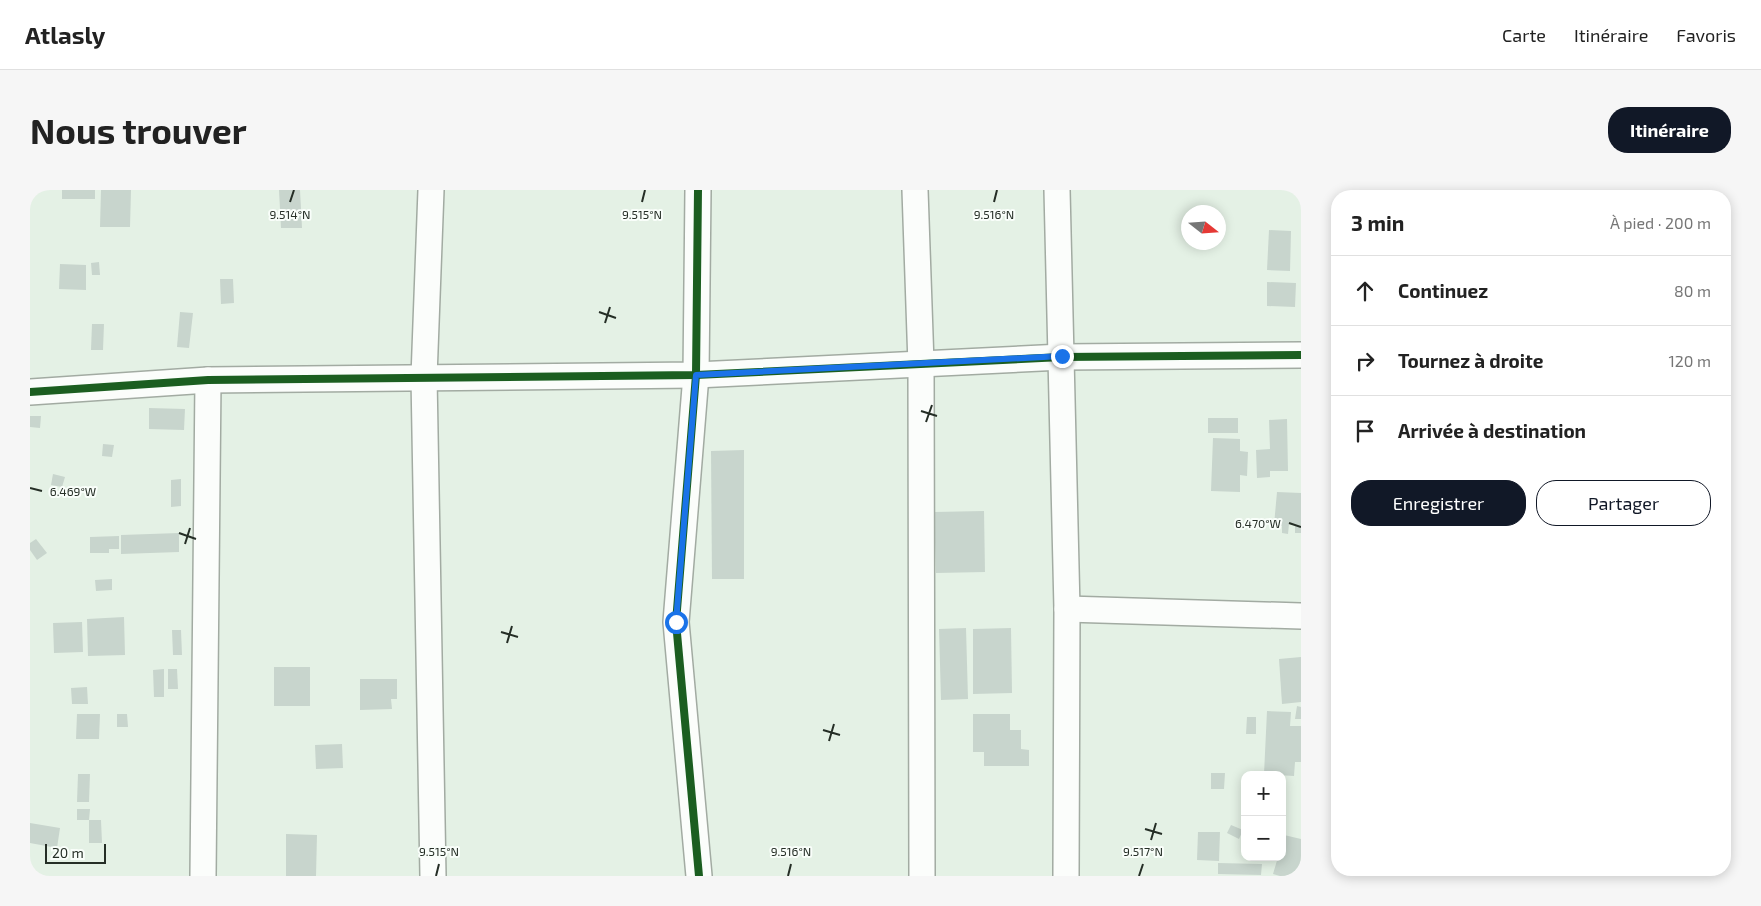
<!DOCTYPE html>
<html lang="fr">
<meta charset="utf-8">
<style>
:root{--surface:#fff;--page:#f6f6f6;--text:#222;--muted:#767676;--line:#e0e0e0;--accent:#111827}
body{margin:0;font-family:"Exo 2",sans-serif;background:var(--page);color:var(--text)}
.controls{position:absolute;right:15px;bottom:15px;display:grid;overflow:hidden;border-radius:10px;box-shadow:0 2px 12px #0003}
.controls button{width:45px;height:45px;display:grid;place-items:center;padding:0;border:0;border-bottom:1px solid var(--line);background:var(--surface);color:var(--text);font:25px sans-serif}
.compass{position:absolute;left:1151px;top:15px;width:45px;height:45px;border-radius:50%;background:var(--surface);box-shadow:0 2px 12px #0003;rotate:107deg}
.scale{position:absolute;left:15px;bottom:12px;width:61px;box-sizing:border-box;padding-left:5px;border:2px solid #252e26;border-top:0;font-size:14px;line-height:18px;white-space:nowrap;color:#252e26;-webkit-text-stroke:4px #f9fefa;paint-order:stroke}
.stop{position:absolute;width:15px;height:15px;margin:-11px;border:4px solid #1a73e8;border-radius:50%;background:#fff}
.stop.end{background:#1a73e8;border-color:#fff;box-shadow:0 1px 5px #0008}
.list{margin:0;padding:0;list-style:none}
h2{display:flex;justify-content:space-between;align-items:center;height:65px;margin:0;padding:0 20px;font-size:21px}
h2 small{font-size:16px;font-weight:400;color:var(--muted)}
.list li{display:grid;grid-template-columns:32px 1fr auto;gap:15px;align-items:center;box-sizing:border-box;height:70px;padding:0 20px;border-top:1px solid var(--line)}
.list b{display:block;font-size:19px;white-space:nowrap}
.list em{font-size:16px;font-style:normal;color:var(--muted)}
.actions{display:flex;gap:10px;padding:15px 20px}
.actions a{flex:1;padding:11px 0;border:1px solid var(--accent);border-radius:20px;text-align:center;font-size:18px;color:var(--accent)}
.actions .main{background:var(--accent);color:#fff}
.icon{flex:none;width:28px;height:28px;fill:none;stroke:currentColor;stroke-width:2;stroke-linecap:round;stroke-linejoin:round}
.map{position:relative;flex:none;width:1271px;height:686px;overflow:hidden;border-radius:20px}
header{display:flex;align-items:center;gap:30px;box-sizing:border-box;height:70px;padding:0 25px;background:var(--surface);border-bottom:1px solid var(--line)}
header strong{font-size:24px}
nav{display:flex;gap:28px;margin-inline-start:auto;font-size:18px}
.intro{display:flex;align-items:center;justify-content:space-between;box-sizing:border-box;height:120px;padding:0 30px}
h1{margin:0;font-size:35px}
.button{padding:12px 22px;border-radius:20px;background:var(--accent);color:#fff;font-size:18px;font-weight:700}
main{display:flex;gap:30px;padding:0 30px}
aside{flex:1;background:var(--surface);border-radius:20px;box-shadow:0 2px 12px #0003}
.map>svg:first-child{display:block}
.building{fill:#c8d5cd}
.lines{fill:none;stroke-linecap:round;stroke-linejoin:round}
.minor-casing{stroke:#a2aba2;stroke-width:28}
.minor{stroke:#fbfdfb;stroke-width:25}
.cycleway-casing{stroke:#f9fefa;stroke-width:11}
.cycleway{stroke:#1b5e20;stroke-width:8}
.route{stroke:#1a73e8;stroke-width:6}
.ticks{fill:none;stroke:#252e26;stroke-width:2}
.ticks-label{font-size:12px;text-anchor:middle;fill:#252e26;stroke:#f9fefa;stroke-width:4;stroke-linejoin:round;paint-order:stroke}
</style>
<header>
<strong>Atlasly</strong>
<nav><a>Carte</a><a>Itinéraire</a><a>Favoris</a></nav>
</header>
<div class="intro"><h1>Nous trouver</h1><a class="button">Itinéraire</a></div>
<main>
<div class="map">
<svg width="1271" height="686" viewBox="0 0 1271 686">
<rect width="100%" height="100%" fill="#e4f1e5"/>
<g class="building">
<rect x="32" y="0" width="33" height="9"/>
<polygon points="71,0 101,0 100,37 70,37"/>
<polygon points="249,0 270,0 272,38 251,38"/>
<polygon points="1239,40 1261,41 1260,81 1237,80"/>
<polygon points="69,72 70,85 62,85 61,73"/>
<polygon points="30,74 56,75 56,100 29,99"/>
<polygon points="190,89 203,89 204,113 191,114"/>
<polygon points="1237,92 1266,93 1265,117 1237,116"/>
<polygon points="150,122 163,123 159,158 147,157"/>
<polygon points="62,134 74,134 73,160 61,160"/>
<polygon points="119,218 155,219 154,240 119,239"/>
<polygon points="0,226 11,226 10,238 0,237"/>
<rect x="1178" y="228" width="30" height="15"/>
<polygon points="1257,229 1258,281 1240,281 1240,287 1227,288 1226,260 1240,259 1239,230"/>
<polygon points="1183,248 1210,249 1210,261 1218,262 1217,286 1210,285 1210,302 1181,301"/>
<polygon points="73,254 84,255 82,267 72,266"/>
<polygon points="714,260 714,389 682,389 681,261"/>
<polygon points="23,284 35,287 32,297 21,295"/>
<polygon points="151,289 151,316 141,317 141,290"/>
<polygon points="1247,302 1271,303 1271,343 1265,343 1265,335 1259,334 1258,344 1252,343 1252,336 1244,335"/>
<polygon points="954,321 955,382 906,383 904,322"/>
<polygon points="149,343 149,362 91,364 91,345"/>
<polygon points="89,346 89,359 79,359 79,363 60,363 60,347"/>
<polygon points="6,349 17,363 7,370 0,360 0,353"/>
<polygon points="82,389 82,400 66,401 65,390"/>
<polygon points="94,427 95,465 58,466 57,429"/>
<polygon points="52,432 53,462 24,463 23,433"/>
<polygon points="936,438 938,509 911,510 909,439"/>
<polygon points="981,438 982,503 943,504 943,439"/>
<polygon points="142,440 151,440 152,465 143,465"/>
<polygon points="1271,467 1271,512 1252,514 1249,469"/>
<rect x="244" y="477" width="36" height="39"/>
<polygon points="134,479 134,507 124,507 123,480"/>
<polygon points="138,479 147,479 148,499 138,499"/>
<polygon points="330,489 367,489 367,509 361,509 362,519 330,520"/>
<polygon points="57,497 58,514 42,514 41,498"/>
<polygon points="1267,516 1271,517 1271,529 1265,529"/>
<polygon points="1237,521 1261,522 1260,536 1271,536 1271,572 1265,572 1264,586 1234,584"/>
<polygon points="47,524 70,524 69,549 46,549"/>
<polygon points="87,524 97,524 98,537 87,537"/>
<polygon points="943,524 980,524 980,540 991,540 991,559 999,560 999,576 954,576 954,562 943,562"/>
<polygon points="1217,527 1226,527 1226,544 1216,544"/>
<polygon points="312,554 313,578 286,579 285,555"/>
<polygon points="1181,583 1195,583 1194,599 1181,599"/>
<polygon points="48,584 60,584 59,612 47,612"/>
<polygon points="47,619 60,619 59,630 47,630"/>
<polygon points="59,630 71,630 72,653 59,653"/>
<polygon points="0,633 30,638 27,658 0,653"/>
<polygon points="1201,635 1213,640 1209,649 1197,643"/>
<polygon points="1168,642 1190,642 1189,671 1167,670"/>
<polygon points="256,644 287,645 286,686 256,686"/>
<polygon points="1254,645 1271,649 1271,686 1250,686 1243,684 1248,667 1252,667 1252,651"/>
<polygon points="1188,673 1232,674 1231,685 1188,684"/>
</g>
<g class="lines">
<defs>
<g id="minor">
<polyline points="401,0 394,187 403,686"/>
<polyline points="668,0 666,185 646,432 669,686"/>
<polyline points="885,0 891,174 892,686"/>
<polyline points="1027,0 1037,419 1036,686"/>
<polyline points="0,202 178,190 666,185 1032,167 1271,165"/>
<polyline points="1037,419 1271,426"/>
<polyline points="173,686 178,190"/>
</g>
</defs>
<use href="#minor" class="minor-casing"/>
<use href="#minor" class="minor"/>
<defs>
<g id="cycleway">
<polyline points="668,0 666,185 646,432 669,686"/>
<polyline points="0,202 178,190 666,185 1032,167 1271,165"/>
</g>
</defs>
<use href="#cycleway" class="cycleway-casing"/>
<use href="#cycleway" class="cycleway"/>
</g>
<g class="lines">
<polyline class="route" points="646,432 666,185 1032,166"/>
</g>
<path class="ticks" d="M260,12l4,-12M612,12l3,-12M964,12l3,-12M569,122l17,6M575,133l5,-16M891,221l16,5M896,232l6,-17M0,298l12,3M1259,333l12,4M149,343l17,6M155,354l5,-16M471,442l17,5M477,453l5,-17M793,540l17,5M799,551l5,-17M1115,639l17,5M1121,650l5,-17M406,686l3,-12M758,686l3,-12M1109,686l4,-12"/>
<g class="ticks-label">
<text x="260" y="29">9.514°N</text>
<text x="612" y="29">9.515°N</text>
<text x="964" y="29">9.516°N</text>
<text x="43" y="306">6.469°W</text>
<text x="1228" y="338">6.470°W</text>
<text x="409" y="666">9.515°N</text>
<text x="761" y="666">9.516°N</text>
<text x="1113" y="666">9.517°N</text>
</g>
</svg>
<div class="controls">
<button>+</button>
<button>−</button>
</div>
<svg class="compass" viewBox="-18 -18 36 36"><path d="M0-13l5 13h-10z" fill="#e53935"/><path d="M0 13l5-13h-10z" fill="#767676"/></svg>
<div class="scale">20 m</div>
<div class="stop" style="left:646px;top:432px"></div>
<div class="stop end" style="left:1032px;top:166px"></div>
</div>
<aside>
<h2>3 min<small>À pied · 200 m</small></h2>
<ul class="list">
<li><svg class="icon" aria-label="ahead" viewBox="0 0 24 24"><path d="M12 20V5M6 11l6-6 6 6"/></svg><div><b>Continuez</b></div><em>80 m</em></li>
<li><svg class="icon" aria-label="right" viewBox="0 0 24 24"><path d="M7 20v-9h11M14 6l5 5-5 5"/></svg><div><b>Tournez à droite</b></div><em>120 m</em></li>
<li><svg class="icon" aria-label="arrive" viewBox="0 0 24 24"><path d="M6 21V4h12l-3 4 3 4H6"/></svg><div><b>Arrivée à destination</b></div></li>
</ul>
<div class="actions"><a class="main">Enregistrer</a><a>Partager</a></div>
</aside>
</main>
